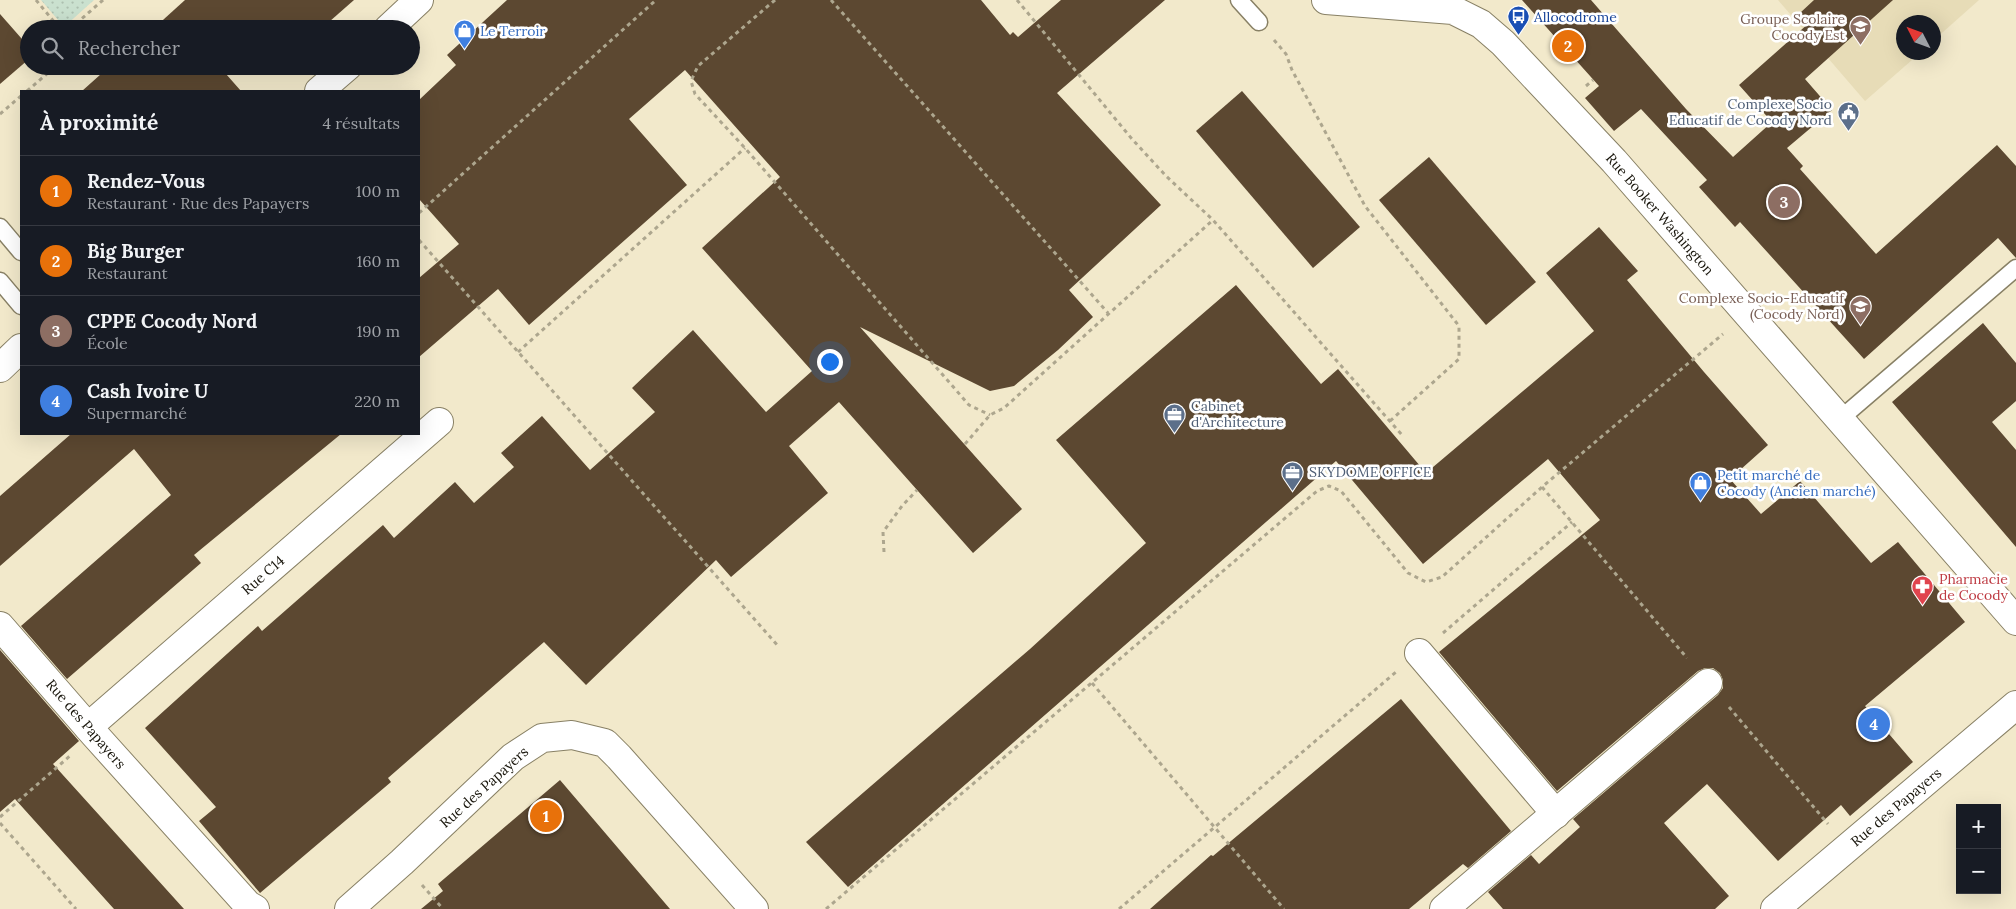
<!DOCTYPE html>
<html lang="fr">
<meta charset="utf-8">
<style>
:root{--surface:#171b24;--page:#242831;--text:#f1f3f6;--muted:#9ea1a6;--line:#363941;--accent:#d1a688}
body{margin:0;font-family:Lora,serif;background:var(--page);color:var(--text)}
.controls{position:absolute;right:15px;bottom:15px;display:grid;overflow:hidden;border-radius:0px;box-shadow:0 5px 20px #0002}
.controls button{width:45px;height:45px;display:grid;place-items:center;padding:0;border:0;border-bottom:1px solid var(--line);background:var(--surface);color:var(--text);font:25px sans-serif}
.compass{position:absolute;left:1896px;top:15px;width:45px;height:45px;border-radius:50%;background:var(--surface);box-shadow:0 5px 20px #0002;rotate:312deg}
.you{position:absolute;left:829px;top:361px;width:18px;height:18px;margin:-12px;border:4px solid #fff;border-radius:50%;background:#1a73e8;box-shadow:0 0 0 8px #1a73e833}
.badge{display:grid;place-items:center;width:32px;height:32px;border-radius:50%;background:var(--accent);color:#fff;font-size:16px;font-weight:700}
.pin{position:absolute;translate:-50% -50%;border:2px solid #fff;box-shadow:0 1px 5px #0006}
.list{margin:0;padding:0;list-style:none}
h2{display:flex;justify-content:space-between;align-items:center;height:65px;margin:0;padding:0 20px;font-size:21px}
h2 small{font-size:16px;font-weight:400;color:var(--muted)}
.list li{display:grid;grid-template-columns:32px 1fr auto;gap:15px;align-items:center;box-sizing:border-box;height:70px;padding:0 20px;border-top:1px solid var(--line)}
.list b{display:block;font-size:19px;white-space:nowrap}
.list p{margin:0;font-size:16px;white-space:nowrap;color:var(--muted)}
.list em{font-size:16px;font-style:normal;color:var(--muted)}
.icon{flex:none;width:28px;height:28px;fill:none;stroke:currentColor;stroke-width:2;stroke-linecap:round;stroke-linejoin:round}
.map{position:relative;flex:none;width:2016px;height:909px;overflow:hidden}
.search{position:absolute;background:var(--surface);box-shadow:0 5px 20px #0002;left:20px;top:20px;width:400px;height:55px;display:flex;align-items:center;gap:12px;box-sizing:border-box;padding:0 18px;border-radius:28px;color:var(--muted);font-size:19px}
.panel{position:absolute;background:var(--surface);box-shadow:0 5px 20px #0002;left:20px;top:90px;width:400px;height:345px;border-radius:0px}
.map>svg:first-child{display:block}
.built{fill:#e7dcb7}
.grass{fill:url(#grass-dots)}
.building{fill:#5c4831}
.lines{fill:none;stroke-linecap:round;stroke-linejoin:round}
.lane-casing{stroke:#888065;stroke-width:19}
.street-casing{stroke:#888065;stroke-width:30}
.secondary-casing{stroke:#888065;stroke-width:30}
.path{stroke:#ada68e;stroke-width:3;stroke-dasharray:4 4;stroke-linecap:butt}
.lane{stroke:#fff;stroke-width:16}
.street{stroke:#fff;stroke-width:28}
.secondary{stroke:#fff;stroke-width:28}
.labels{text-anchor:middle;dominant-baseline:central;stroke-width:5;stroke-linejoin:round;paint-order:stroke}
.transit-label{font-size:14px;fill:#164399;stroke:#fff;text-anchor:start}
.education-label{font-size:14px;fill:#785e54;stroke:#fff;text-anchor:end}
.shop-label{font-size:14px;fill:#366cbe;stroke:#fff;text-anchor:start}
.service-label{font-size:14px;fill:#4e5e75;stroke:#fff;text-anchor:start}
.street-label{font-size:14px;fill:#161309;stroke:#fff}
.health-label{font-size:14px;fill:#be3a42;stroke:#fff;text-anchor:start}
</style>
<div class="map">
<svg width="2016" height="909" viewBox="0 0 2016 909">
<defs>
<pattern id="grass-dots" width="8" height="8" patternUnits="userSpaceOnUse" patternTransform="scale(1.25)"><rect width="8" height="8" fill="#cae1cf"/><path d="M2 2h.1M6 6h.1" fill="none" stroke="#adc0b0" stroke-width="1.8" stroke-linecap="round"/></pattern>
</defs>
<rect width="100%" height="100%" fill="#f2e9cb"/>
<polygon class="built" points="1778,0 1979,0 1934,40 1934,22 1904,22 1904,52 1920,53 1865,101"/>
<polygon class="grass" points="41,0 94,0 64,27"/>
<g class="building">
<polygon points="185,0 354,0 321,29 153,29"/>
<polygon points="507,0 981,0 1010,35 1013,32 1018,37 1061,0 1165,0 1057,93 1161,205 1069,290 1093,317 1058,350 1014,386 990,391 860,327 1022,509 973,553 839,402 789,446 828,493 731,577 716,560 586,685 544,642 388,778 391,782 260,893 199,821 216,807 145,728 258,626 262,631 383,525 394,538 455,482 474,503 514,467 501,453 542,416 590,470 655,412 632,388 693,330 766,412 812,371 702,248 780,177 685,70 629,119 687,185 529,325 498,289 419,357 419,278 459,244 419,199 419,100 456,65 447,55"/>
<polygon points="1522,0 1591,0 1686,109 1733,157 1772,122 1739,85 1809,23 1800,13 1814,0 1893,0 1805,79 1832,110 1787,148 1803,166 1800,169 1876,254 1997,145 2016,166 2016,258 1998,238 1864,359 1740,222 1735,227 1699,187 1707,180 1641,109 1614,131 1585,98 1599,86"/>
<polygon points="0,14 29,47 29,59 0,84"/>
<polygon points="110,66 235,66 226,74 241,91 82,91"/>
<polygon points="1242,91 1360,227 1313,268 1196,131"/>
<polygon points="1429,157 1536,282 1486,325 1379,200"/>
<polygon points="1599,227 1638,271 1627,280 1704,372 1768,445 1730,479 1761,514 1800,481 1871,563 1898,542 1965,622 1865,706 1913,762 1850,816 1841,805 1778,861 1707,784 1664,823 1729,896 1715,909 1503,909 1488,892 1531,855 1539,864 1580,827 1573,819 1718,695 1723,688 1723,680 1720,673 1713,668 1705,668 1698,671 1557,791 1439,652 1600,520 1548,459 1423,564 1336,461 848,887 806,842 1030,649 1146,543 1056,440 1236,285 1321,384 1338,369 1426,473 1594,331 1546,273"/>
<polygon points="1983,323 2016,363 2016,401 1992,422 2016,450 2016,547 1892,402"/>
<polygon points="71,434 341,434 194,555 201,563 67,679 21,626 171,495 134,449 0,566 0,496"/>
<polygon points="0,650 79,741 53,764 184,909 114,909 15,799 0,812"/>
<polygon points="1401,699 1511,831 1468,868 1463,864 1409,909 1150,909 1211,855 1213,856"/>
<polygon points="560,780 670,909 421,909 443,891 438,884"/>
</g>
<g class="lines">
<defs>
<g id="lane">
<polyline points="1239,0 1259,22"/>
<polyline points="0,227 21,252"/>
<polyline points="0,281 21,306"/>
<polyline points="1839,420 2016,268"/>
</g>
<g id="street">
<polyline points="388,29 419,0"/>
<polyline points="319,91 348,66"/>
<polyline points="0,368 21,348"/>
<polyline points="0,626 94,734 248,905 255,909"/>
<polyline points="1419,653 1556,814"/>
<polyline points="88,727 439,422"/>
<polyline points="349,909 402,862 513,757 542,738 572,735 605,743 619,757 754,909"/>
<polyline points="1444,909 1708,683"/>
<polyline points="1775,909 2016,705"/>
</g>
<polyline id="secondary" points="1326,0 1453,10 1481,24 1503,43 1614,161 2016,621"/>
</defs>
<use href="#lane" class="lane-casing"/>
<use href="#street" class="street-casing"/>
<use href="#secondary" class="secondary-casing"/>
<g class="path">
<polyline points="36,0 60,29"/>
<polyline points="775,0 698,66 691,81 695,94 745,148 969,405 990,415"/>
<polyline points="831,0 1108,313"/>
<polyline points="1017,0 1132,139 1166,176 1213,220 1402,435"/>
<polyline points="70,29 103,0"/>
<polyline points="1274,40 1286,54 1292,70 1365,206 1459,326 1459,359 1390,421"/>
<polyline points="1586,86 1593,80"/>
<polyline points="27,91 56,66"/>
<polyline points="0,114 21,96"/>
<polyline points="419,213 656,0"/>
<polyline points="419,240 779,647"/>
<polyline points="518,352 745,148"/>
<polyline points="965,444 990,415 1004,408 1213,220"/>
<polyline points="1542,487 1687,658"/>
<polyline points="884,552 883,532 902,506 917,490"/>
<polyline points="1443,633 1572,522"/>
<polyline points="1092,683 1284,909"/>
<polyline points="1729,707 1828,824"/>
<polyline points="0,817 71,755"/>
<polyline points="0,823 76,909"/>
<polyline points="422,885 443,909"/>
<polyline points="826,909 1317,491 1329,486 1341,491 1408,573 1426,582 1442,577 1542,487 1723,334"/>
<polyline points="1119,909 1396,672"/>
</g>
<use href="#lane" class="lane"/>
<use href="#street" class="street"/>
<use href="#secondary" class="secondary"/>
</g>
<defs>
<symbol id="bus-pin" viewBox="-11 -11 22 30"><path d="M0 17L-7.5 6A9.5 9.5 0 1 1 7.5 6Z" fill="#1a4fb4" stroke="#fff"/><path d="M-5-6H5V4H4V6H2V4H-2V6H-4V4H-5ZM-3.5-4V0h7V-4ZM-3.5 1.2v1.5H-2V1.2ZM2 1.2v1.5H3.5V1.2Z" fill="#fff"/></symbol>
<symbol id="school-pin" viewBox="-11 -11 22 30"><path d="M0 17L-7.5 6A9.5 9.5 0 1 1 7.5 6Z" fill="#8d6e63" stroke="#fff"/><path d="M0-5L7-2L0 1L-7-2ZM-4 1L0 2.5L4 1V4Q0 6-4 4Z" fill="#fff"/></symbol>
<symbol id="shop-pin" viewBox="-11 -11 22 30"><path d="M0 17L-7.5 6A9.5 9.5 0 1 1 7.5 6Z" fill="#3f7fe0" stroke="#fff"/><path d="M-5-2.5h2.3a2.7 3.5 0 0 1 5.4 0H5L5.5 6h-11ZM-1.5-2.5h3a1.5 2.3 0 0 0-3 0Z" fill="#fff"/></symbol>
<symbol id="civic-pin" viewBox="-11 -11 22 30"><path d="M0 17L-7.5 6A9.5 9.5 0 1 1 7.5 6Z" fill="#5c6f8a" stroke="#fff"/><path d="M-.6-6.5H3V-4.5H.6V-3L4-1V1h2V6H-6V1h2V-1L-.6-3ZM-1.2 2.5V6h2.4V2.5Z" fill="#fff"/></symbol>
<symbol id="office-pin" viewBox="-11 -11 22 30"><path d="M0 17L-7.5 6A9.5 9.5 0 1 1 7.5 6Z" fill="#5c6f8a" stroke="#fff"/><path d="M-6-3h4V-5.5h4V-3h4V5H-6ZM-1-4.5V-3h2v-1.5ZM-6 0V1H6V0Z" fill="#fff"/></symbol>
<symbol id="pharmacy-pin" viewBox="-11 -11 22 30"><path d="M0 17L-7.5 6A9.5 9.5 0 1 1 7.5 6Z" fill="#e0444e" stroke="#fff"/><path d="M-2-6h4v4h4v4h-4v4h-4v-4h-4v-4h4Z" fill="#fff"/></symbol>
</defs>
<g fill-rule="evenodd">
<use href="#bus-pin" x="1506" y="4" width="25" height="34"/>
<use href="#school-pin" x="1848" y="14" width="25" height="34"/>
<use href="#shop-pin" x="452" y="18" width="25" height="34"/>
<use href="#civic-pin" x="1836" y="100" width="25" height="34"/>
<use href="#school-pin" x="1848" y="294" width="25" height="34"/>
<use href="#office-pin" x="1162" y="402" width="25" height="34"/>
<use href="#office-pin" x="1280" y="460" width="25" height="34"/>
<use href="#shop-pin" x="1688" y="470" width="25" height="34"/>
<use href="#pharmacy-pin" x="1910" y="574" width="25" height="34"/>
</g>
<g class="labels">
<g class="transit-label">
<text x="1534" y="17">Allocodrome</text>
</g>
<g class="education-label">
<text x="1845" y="19">Groupe Scolaire<tspan x="1845" dy="16">Cocody Est</tspan></text>
<text x="1844" y="298">Complexe Socio-Educatif<tspan x="1844" dy="16">(Cocody Nord)</tspan></text>
</g>
<g class="shop-label">
<text x="480" y="31">Le Terroir</text>
<text x="1717" y="475">Petit marché de<tspan x="1717" dy="16">Cocody (Ancien marché)</tspan></text>
</g>
<g class="service-label">
<text x="1832" y="104" text-anchor="end">Complexe Socio<tspan x="1832" dy="16">Educatif de Cocody Nord</tspan></text>
<text x="1191" y="406">Cabinet<tspan x="1191" dy="16">d'Architecture</tspan></text>
<text x="1309" y="472">SKYDOME OFFICE</text>
</g>
<g class="street-label">
<text transform="translate(1660 214) rotate(49)">Rue Booker Washington</text>
<text transform="translate(263 575) rotate(-41)">Rue C14</text>
<text transform="translate(86 724) rotate(49)">Rue des Papayers</text>
<text transform="translate(484 787) rotate(-42)">Rue des Papayers</text>
<text transform="translate(1896 807) rotate(-40)">Rue des Papayers</text>
</g>
<g class="health-label">
<text x="1939" y="579">Pharmacie<tspan x="1939" dy="16">de Cocody</tspan></text>
</g>
</g>
</svg>
<div class="controls">
<button>+</button>
<button>−</button>
</div>
<svg class="compass" viewBox="-18 -18 36 36"><path d="M0-13l5 13h-10z" fill="#e53935"/><path d="M0 13l5-13h-10z" fill="#9ea1a6"/></svg>
<div class="you"></div>
<div class="pin badge" style="left:546px;top:816px;background:#e8710a">1</div>
<div class="pin badge" style="left:1568px;top:46px;background:#e8710a">2</div>
<div class="pin badge" style="left:1784px;top:202px;background:#8d6e63">3</div>
<div class="pin badge" style="left:1874px;top:724px;background:#3f7fe0">4</div>
<div class="search"><svg class="icon" aria-label="search" viewBox="0 0 24 24"><circle cx="10" cy="10" r="6"/><path d="M15 15l6 6"/></svg>Rechercher</div>
<section class="panel">
<h2>À proximité<small>4 résultats</small></h2>
<ul class="list">
<li><span class="badge" style="background:#e8710a">1</span><div><b>Rendez-Vous</b><p>Restaurant · Rue des Papayers</p></div><em>100 m</em></li>
<li><span class="badge" style="background:#e8710a">2</span><div><b>Big Burger</b><p>Restaurant</p></div><em>160 m</em></li>
<li><span class="badge" style="background:#8d6e63">3</span><div><b>CPPE Cocody Nord</b><p>École</p></div><em>190 m</em></li>
<li><span class="badge" style="background:#3f7fe0">4</span><div><b>Cash Ivoire U</b><p>Supermarché</p></div><em>220 m</em></li>
</ul>
</section>
</div>
